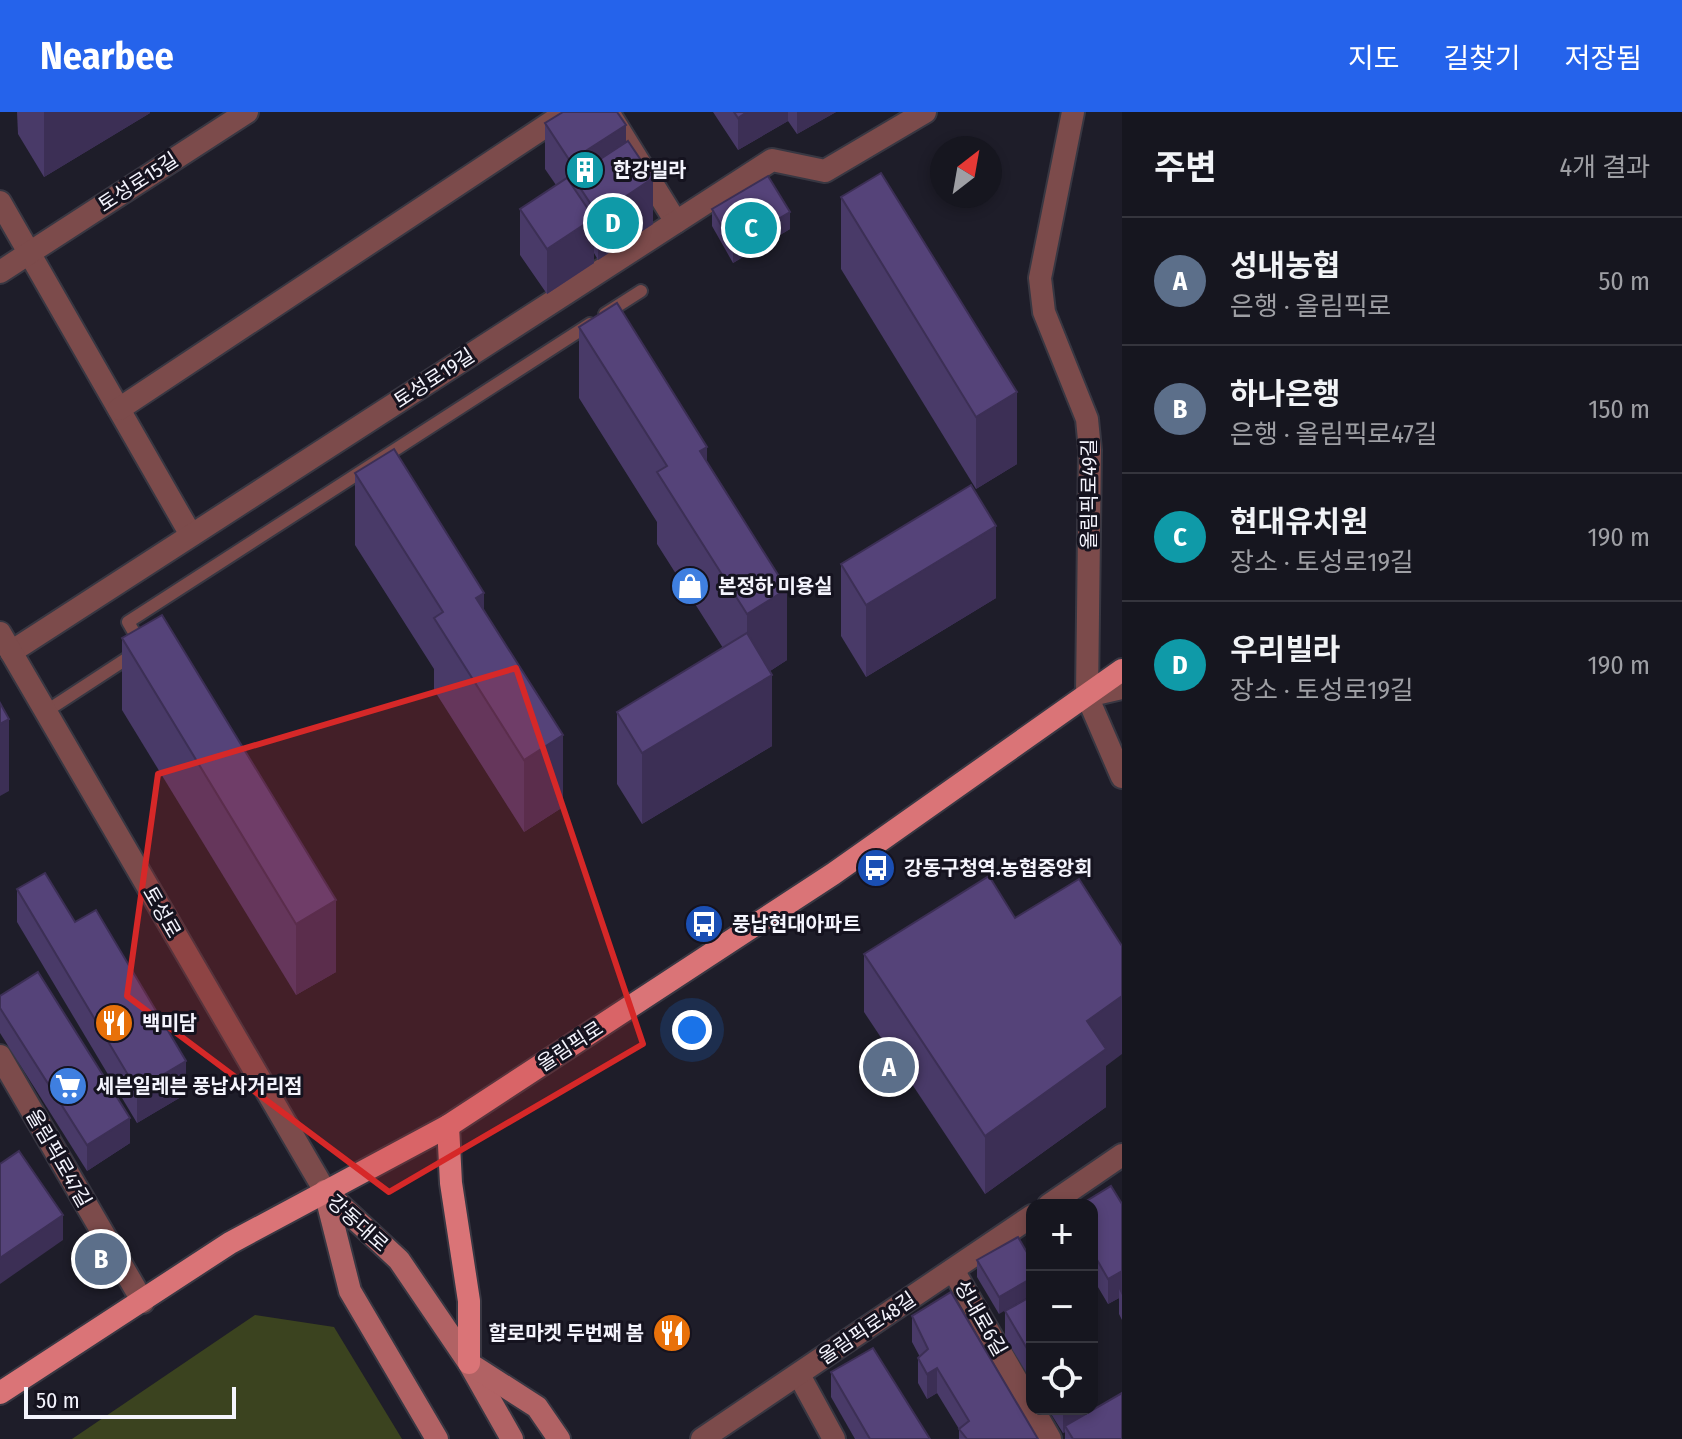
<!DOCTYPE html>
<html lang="ko">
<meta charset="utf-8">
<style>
:root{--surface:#16161f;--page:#1f1f28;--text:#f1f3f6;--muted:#9e9fa4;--line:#35353d;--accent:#2563eb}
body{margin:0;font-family:"Fira Sans Condensed","Noto Sans KR",sans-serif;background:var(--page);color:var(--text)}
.controls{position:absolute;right:24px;bottom:24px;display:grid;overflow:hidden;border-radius:16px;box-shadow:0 4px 12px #0003}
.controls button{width:72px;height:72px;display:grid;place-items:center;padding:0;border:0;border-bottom:2px solid var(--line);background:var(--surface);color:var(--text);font:40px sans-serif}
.compass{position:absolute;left:930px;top:24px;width:72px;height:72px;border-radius:50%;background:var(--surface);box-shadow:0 4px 12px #0003;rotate:31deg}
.scale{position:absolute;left:24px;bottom:20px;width:212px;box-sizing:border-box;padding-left:8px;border:4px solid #f4f4fd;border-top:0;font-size:22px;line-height:28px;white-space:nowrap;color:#f4f4fd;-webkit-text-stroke:6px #15131f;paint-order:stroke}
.you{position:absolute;left:692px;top:918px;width:28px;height:28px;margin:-20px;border:6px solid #fff;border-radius:50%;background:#1a73e8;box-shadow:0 0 0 12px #1a73e833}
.badge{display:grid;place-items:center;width:52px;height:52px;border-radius:50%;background:var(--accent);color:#fff;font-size:26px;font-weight:700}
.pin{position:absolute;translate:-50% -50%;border:4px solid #fff;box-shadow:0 2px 8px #0006}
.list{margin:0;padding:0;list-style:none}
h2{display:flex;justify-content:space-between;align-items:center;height:104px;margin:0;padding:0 32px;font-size:34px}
h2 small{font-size:26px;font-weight:400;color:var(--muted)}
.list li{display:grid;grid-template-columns:52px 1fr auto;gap:24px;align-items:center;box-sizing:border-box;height:128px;padding:0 32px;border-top:2px solid var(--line)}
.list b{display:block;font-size:30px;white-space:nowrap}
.list p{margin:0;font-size:26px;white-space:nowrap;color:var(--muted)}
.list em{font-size:26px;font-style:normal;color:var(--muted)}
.icon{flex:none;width:44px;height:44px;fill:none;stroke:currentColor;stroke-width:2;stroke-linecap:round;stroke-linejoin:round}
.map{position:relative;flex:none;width:1122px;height:1327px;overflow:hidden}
header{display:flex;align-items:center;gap:48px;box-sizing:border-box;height:112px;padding:0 40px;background:var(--accent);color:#fff}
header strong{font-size:38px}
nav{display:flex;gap:44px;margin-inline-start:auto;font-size:28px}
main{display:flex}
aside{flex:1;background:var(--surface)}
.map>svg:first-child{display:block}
.green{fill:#3b431f}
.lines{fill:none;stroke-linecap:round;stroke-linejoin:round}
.service-casing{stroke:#383742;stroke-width:16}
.minor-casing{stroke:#383742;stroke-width:26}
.tertiary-casing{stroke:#383742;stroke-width:26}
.secondary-casing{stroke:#383742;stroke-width:26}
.primary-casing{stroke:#383742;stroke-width:26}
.service{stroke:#7c4b4b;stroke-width:12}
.minor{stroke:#7c4b4b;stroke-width:22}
.tertiary{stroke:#7c4b4b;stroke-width:22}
.secondary{stroke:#b16264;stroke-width:22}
.primary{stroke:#da7477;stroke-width:22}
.wall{fill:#493a68}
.shaded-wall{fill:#3c2f55}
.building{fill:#554379;stroke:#3c2f55;stroke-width:2}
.marked{fill:#d62828;fill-opacity:0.2;stroke:#d62828;stroke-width:6;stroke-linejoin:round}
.labels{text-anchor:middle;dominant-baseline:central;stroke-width:6;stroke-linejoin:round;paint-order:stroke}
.poi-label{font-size:20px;font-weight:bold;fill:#f4f4fd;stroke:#15131f;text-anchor:start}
.street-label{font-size:20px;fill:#f4f4fd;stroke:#15131f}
</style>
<header>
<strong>Nearbee</strong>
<nav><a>지도</a><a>길찾기</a><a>저장됨</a></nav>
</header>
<main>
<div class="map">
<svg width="1122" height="1327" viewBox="0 0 1122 1327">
<rect width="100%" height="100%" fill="#1e1d29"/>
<polygon class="green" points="255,1203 334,1215 402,1327 72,1327"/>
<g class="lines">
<defs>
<g id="service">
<polyline points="605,202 641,179"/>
<polyline points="45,600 143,536 128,510 590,212"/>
</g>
<g id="minor">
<polyline points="608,0 676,110"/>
<polyline points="1073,0 1040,166 1044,200 1087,307 1090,338 1087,584 1122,665"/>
<polyline points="0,90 191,423"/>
<polyline points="0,160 247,0"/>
<polyline points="119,297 567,0"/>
<polyline points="11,540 772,48 825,59 925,0"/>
<polyline points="1087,584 1122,576"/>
<polyline points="0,944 143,1190"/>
<polyline points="1049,1093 1122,1043"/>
<polyline points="953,1158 1032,1295"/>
<polyline points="799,1263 834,1327"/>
<polyline points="1033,1297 1050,1327"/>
<polyline points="702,1327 1032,1104"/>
</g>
<polyline id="tertiary" points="0,521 325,1079"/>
<g id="secondary">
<polyline points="325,1079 399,1148 469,1251 512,1327"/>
<polyline points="325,1080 350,1179 437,1327"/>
<polyline points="473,1254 537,1295 559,1327"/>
</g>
<g id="primary">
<polyline points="448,1014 451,1071 469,1189 469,1251"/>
<polyline points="0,1281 230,1131 448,1014 833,762 1122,558"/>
</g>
</defs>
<use href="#service" class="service-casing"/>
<use href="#minor" class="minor-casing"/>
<use href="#tertiary" class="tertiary-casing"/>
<use href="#secondary" class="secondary-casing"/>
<use href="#primary" class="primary-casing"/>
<use href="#service" class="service"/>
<use href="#minor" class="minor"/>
<use href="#tertiary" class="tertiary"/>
<use href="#secondary" class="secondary"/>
<use href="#primary" class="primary"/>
</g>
<g class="wall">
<polygon points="17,0 150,0 150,1 44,65 18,22"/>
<polygon points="713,0 836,0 797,22 788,9 738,38"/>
<polygon points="545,11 626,31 653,112 598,148 594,141 594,151 547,182 520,143 520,97 556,73 545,57"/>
<polygon points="841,85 1017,352 976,377 841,157"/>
<polygon points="712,97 790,117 733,151 712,114"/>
<polygon points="579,215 707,352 787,548 770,559 772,634 642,712 617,672 617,600 723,536 657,432 657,410 579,286"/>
<polygon points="355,361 484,498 563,695 524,720 434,578 434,557 355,433"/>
<polygon points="841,452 996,486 866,565 841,524"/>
<polygon points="122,526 336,860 296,883 122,598"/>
<polygon points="17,777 75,810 186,982 137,1011 17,810"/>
<polygon points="864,842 1106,954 1106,995 985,1082 864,900"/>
<polygon points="0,884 130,1031 87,1059 0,921"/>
<polygon points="1122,1092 1122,1208 1119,1202 1119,1186 1108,1192 1092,1165 1092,1093"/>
<polygon points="1018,1125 999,1202 977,1165 977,1148"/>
<polygon points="1032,1184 1032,1270 1005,1225 1005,1199"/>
<polygon points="912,1204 1038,1327 959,1327 959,1317 937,1281 927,1287 918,1271 918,1246 920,1245 912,1230"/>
<polygon points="831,1260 930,1327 855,1327 831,1285"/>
<polygon points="1048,1297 1090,1297 1090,1300 1122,1327 1065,1327 1065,1320 1063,1321"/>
</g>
<g class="shaded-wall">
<polygon points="44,0 150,0 150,1 44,65"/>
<polygon points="747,0 788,0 788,9 738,38 738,6"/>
<polygon points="797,0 836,0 797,22"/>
<polygon points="626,13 626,58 573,65 573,92 570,94 570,49"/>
<polygon points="653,66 653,112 598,148 598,103"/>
<polygon points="790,100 790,117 733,151 733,134"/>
<polygon points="594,106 594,151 547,182 547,137"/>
<polygon points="1017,280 1017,352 976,377 976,305"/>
<polygon points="707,335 707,407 700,339"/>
<polygon points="996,414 996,486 866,565 866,493"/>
<polygon points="787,477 787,548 747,574 747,502"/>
<polygon points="484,481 484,553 476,486"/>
<polygon points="772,563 772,634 642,712 642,641"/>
<polygon points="9,607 9,679 0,684 0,612"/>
<polygon points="563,623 563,695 524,720 524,648"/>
<polygon points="336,788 336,860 296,883 296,812"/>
<polygon points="1122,884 1122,942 1106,954 1106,995 985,1082 985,1024 1087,909"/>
<polygon points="186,949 186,982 137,1011 137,978"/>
<polygon points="130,1006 130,1031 87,1059 87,1033"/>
<polygon points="63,1103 63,1128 0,1172 0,1146"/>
<polygon points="1122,1159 1122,1183 1119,1177 1119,1186 1108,1192 1108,1167"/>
<polygon points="1032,1166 1032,1183 999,1202 999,1185"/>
<polygon points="937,1256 937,1281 927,1287 927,1262"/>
<polygon points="1063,1297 1090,1297 1090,1305 1065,1314 1065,1320 1063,1321"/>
</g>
<g class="building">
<polygon points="563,0 617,0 626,13 570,49 545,11"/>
<polygon points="734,0 747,0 738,6"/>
<polygon points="628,29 653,66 598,103 573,65"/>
<polygon points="881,61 1017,280 976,305 841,85"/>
<polygon points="768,64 790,100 733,134 712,97"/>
<polygon points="567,66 594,106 547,137 520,97"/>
<polygon points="617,191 707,335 700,339 787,477 747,502 657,360 667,354 579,215"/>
<polygon points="394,337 484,481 476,486 563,623 524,648 434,506 443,500 355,361"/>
<polygon points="971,373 996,414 866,493 841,452"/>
<polygon points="162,503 336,788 296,812 122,526"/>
<polygon points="747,521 772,563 642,641 617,600"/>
<polygon points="0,591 9,607 0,612"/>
<polygon points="45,761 75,810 96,798 186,949 137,978 17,777"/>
<polygon points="989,764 1015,806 1079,767 1122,834 1122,884 1087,909 1106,937 985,1024 864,842"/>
<polygon points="38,860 130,1006 87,1033 0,896 0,884"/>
<polygon points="19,1039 63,1103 0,1146 0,1052"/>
<polygon points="1111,1074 1122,1092 1122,1159 1108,1167 1092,1139 1092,1093 1080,1093"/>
<polygon points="1018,1125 1032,1149 1032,1166 999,1185 977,1148"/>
<polygon points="951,1180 1038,1327 967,1327 959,1317 969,1309 937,1256 927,1262 918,1246 928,1237 912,1204"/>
<polygon points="1032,1184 1032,1245 1005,1199"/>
<polygon points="873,1236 930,1327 870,1327 831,1260"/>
<polygon points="1122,1281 1122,1327 1073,1327 1065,1314"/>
</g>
<path class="marked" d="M516,556l127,376 -254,148 -262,-196 31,-222z"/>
<defs>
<symbol id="building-disc" viewBox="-11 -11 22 22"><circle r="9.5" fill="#0f9aa8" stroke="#15131f"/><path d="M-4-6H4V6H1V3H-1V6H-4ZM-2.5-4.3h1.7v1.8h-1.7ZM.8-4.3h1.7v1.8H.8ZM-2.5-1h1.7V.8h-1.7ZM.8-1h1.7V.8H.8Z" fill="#fff"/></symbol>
<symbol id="shop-disc" viewBox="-11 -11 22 22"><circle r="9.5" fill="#3f7fe0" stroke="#15131f"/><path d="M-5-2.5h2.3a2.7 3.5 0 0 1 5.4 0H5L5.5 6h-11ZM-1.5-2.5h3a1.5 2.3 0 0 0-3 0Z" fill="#fff"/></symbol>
<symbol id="bus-disc" viewBox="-11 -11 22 22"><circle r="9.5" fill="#1a4fb4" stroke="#15131f"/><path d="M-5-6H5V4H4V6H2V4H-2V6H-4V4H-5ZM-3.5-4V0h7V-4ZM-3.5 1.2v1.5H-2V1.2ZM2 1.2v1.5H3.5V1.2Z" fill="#fff"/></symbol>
<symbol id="restaurant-disc" viewBox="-11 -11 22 22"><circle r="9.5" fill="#e8710a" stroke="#15131f"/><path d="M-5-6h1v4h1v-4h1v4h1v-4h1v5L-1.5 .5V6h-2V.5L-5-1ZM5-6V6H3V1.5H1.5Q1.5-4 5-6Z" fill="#fff"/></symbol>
<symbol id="supermarket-disc" viewBox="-11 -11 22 22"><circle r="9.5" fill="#3f7fe0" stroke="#15131f"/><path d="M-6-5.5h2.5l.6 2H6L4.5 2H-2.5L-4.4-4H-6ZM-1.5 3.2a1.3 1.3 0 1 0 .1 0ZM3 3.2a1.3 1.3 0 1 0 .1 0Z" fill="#fff"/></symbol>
</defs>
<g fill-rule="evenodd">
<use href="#building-disc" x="563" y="36" width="44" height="44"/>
<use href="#shop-disc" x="668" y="452" width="44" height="44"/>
<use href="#bus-disc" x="854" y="734" width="44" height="44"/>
<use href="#bus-disc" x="682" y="790" width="44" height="44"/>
<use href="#restaurant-disc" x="92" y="889" width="44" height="44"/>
<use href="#supermarket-disc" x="46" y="952" width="44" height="44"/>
<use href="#restaurant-disc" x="650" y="1199" width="44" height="44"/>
</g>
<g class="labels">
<g class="poi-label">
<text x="613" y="58">한강빌라</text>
<text x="718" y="474">본정하 미용실</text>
<text x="904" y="756">강동구청역.농협중앙회</text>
<text x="732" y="812">풍납현대아파트</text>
<text x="142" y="911">백미담</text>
<text x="96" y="974">세븐일레븐 풍납사거리점</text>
<text x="644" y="1221" text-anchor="end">할로마켓 두번째 봄</text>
</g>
<g class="street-label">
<text transform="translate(138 70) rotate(-33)">토성로15길</text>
<text transform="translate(434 266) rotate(-33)">토성로19길</text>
<text transform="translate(1089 382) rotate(-90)">올림픽로49길</text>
<text transform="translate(162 800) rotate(60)">토성로</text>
<text transform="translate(570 934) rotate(-33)">올림픽로</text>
<text transform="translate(59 1046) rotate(60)">올림픽로47길</text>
<text transform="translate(358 1111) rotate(42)">강동대로</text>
<text transform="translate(981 1206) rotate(60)">성내로6길</text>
<text transform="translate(867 1216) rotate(-34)">올림픽로48길</text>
</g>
</g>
</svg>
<div class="controls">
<button>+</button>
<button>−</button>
<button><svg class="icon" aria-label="locate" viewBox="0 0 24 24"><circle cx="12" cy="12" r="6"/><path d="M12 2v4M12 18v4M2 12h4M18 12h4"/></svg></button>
</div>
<svg class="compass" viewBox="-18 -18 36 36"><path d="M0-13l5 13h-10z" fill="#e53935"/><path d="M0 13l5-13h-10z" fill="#9e9fa4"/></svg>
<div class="scale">50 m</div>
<div class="you"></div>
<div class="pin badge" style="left:889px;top:955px;background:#5c6f8a">A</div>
<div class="pin badge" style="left:101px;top:1147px;background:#5c6f8a">B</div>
<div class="pin badge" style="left:751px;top:116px;background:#0f9aa8">C</div>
<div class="pin badge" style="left:613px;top:111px;background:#0f9aa8">D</div>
</div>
<aside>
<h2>주변<small>4개 결과</small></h2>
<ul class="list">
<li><span class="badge" style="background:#5c6f8a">A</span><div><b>성내농협</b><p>은행 · 올림픽로</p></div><em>50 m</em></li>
<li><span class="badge" style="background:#5c6f8a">B</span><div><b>하나은행</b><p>은행 · 올림픽로47길</p></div><em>150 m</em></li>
<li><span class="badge" style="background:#0f9aa8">C</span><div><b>현대유치원</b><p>장소 · 토성로19길</p></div><em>190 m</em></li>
<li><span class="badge" style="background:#0f9aa8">D</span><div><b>우리빌라</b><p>장소 · 토성로19길</p></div><em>190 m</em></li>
</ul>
</aside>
</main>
